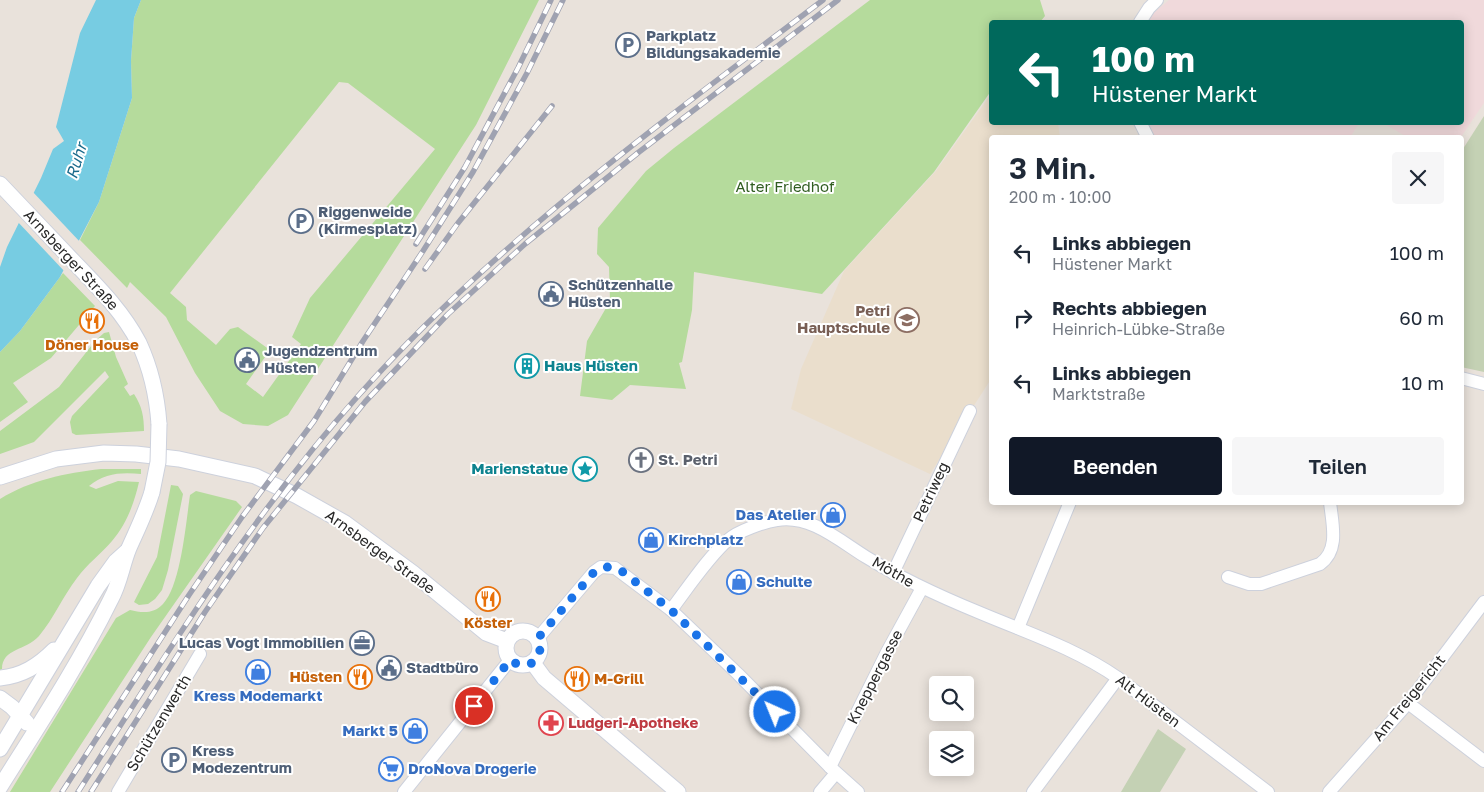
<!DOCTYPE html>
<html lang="de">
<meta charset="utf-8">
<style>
body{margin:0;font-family:"Golos Text",sans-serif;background:#f6f6f7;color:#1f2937;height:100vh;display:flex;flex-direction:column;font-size:19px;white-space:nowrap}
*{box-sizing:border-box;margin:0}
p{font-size:16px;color:#747a83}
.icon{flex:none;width:28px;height:28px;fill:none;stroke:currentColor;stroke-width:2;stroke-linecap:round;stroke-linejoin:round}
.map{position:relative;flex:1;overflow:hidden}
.details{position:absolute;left:989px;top:135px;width:475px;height:370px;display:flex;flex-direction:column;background:#fff;border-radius:5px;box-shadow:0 2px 12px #0003}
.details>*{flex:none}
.hud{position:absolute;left:989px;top:20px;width:475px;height:105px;border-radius:5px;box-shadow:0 2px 12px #0003;background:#00695c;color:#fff;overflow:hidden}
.fabs{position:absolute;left:929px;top:676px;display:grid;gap:10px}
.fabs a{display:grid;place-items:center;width:45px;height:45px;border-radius:5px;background:#fff;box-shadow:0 2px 12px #0003;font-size:25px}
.pin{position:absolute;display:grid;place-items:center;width:42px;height:42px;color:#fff;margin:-21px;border:2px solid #fff;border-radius:50%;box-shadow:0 1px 5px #0007}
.me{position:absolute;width:55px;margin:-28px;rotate:316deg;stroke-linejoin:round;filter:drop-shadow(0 0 4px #0008)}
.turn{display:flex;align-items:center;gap:18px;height:105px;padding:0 20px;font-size:22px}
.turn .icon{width:65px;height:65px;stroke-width:2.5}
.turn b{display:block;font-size:35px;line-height:42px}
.round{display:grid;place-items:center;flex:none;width:52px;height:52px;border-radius:5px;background:#f6f6f7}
.headline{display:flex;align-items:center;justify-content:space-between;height:85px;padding:0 20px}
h1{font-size:30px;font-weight:600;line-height:38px}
.button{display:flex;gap:10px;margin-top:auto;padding:10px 20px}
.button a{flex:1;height:58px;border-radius:5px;background:#111827;color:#fff;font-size:20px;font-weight:600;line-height:58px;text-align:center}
.button a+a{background:#f6f6f7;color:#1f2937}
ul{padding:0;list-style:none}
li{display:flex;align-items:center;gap:15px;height:65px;padding:0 20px}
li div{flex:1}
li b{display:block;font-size:19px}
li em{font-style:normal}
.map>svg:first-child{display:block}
</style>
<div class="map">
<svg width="1484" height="792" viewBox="0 0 1484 792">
<rect width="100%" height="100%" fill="#e9e2db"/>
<!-- education -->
<path fill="#eadecc" d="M991,94V122L1058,123L1060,137L991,138V379L930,474L791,409L801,369L844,271L936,171Z"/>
<!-- medical -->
<g fill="#f0d9db">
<path d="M1169,0H1484V103L1461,137H1407L1383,123L1461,122V22H1145V20Z"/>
<path d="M1145,123H1359L1350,138L1153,137Z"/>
</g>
<!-- green -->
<g fill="#b5db9c" fill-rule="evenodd">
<path d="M141,0H539L476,125L288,415L268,426L243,424L220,411L195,373L166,317L130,282L127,288L80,240L99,202L132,98L131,61L134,18ZM339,82L348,83L435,149L310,298L292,337L301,344L263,397L246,384L270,350L238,327L230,329L216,345L187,320L186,307L170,293Z"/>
<path d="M870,0H1040L1045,16L1040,22H991V91L934,172L822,294L694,272L692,310L682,362L679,363L686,389L630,385L612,400L580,396L587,341L610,301L609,267L597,254L598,228L646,171L674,148Z"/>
<path d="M63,273L95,306L51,358L13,383L28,402L0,422V352L20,331Z"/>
<path d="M109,332L116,357L128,384L124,387L130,396L134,394C142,406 144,417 144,431L76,435L72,433L70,422L72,416L109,377L105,371L34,442L0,454V431L59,387L95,341L104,333Z"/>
<path d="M101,469H141V474C122,472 104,473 89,486L96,489L118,481L139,482C134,504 126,525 112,541C101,554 87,564 77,578C63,596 54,618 39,636C26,651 2,648 2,669L0,670V499C31,480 65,473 101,469Z"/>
<path d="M171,485L178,486L183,494L168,570L162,590L155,599L148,604L139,605L134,602L157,557Z"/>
<path d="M196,491L236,501L242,507L151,637L50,792H10L116,618L130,610C142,613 154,614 163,604C181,585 186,522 190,495Z"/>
</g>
<!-- cemetery -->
<g fill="#c4d1b4">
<path d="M1484,116V372L1461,367V152Z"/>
<path d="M1158,729L1186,749L1160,792H1121Z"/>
</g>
<!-- water -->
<path fill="#77cce2" d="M96,0H141L134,18L131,61L132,98L99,202L60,277L20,331L0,352V267L7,247L41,178L53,149L64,141L56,127L80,33Z"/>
<!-- pier -->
<path fill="#e9e2db" d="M32,191L81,243L66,273L17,221Z"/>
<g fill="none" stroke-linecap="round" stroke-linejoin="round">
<defs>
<g id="minor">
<path d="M1140,22L1149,8L1157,0"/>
<path d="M1140,122L1148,138"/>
<path d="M1461,378L1484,384"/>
<path d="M893,573L970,411"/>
<path d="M1228,577L1249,584H1261L1320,564C1340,550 1332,523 1330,502"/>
<path d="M671,610C687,589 709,556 728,540C738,531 764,522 777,520C810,514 840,541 866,557C902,579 939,596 978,612C1025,632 1075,648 1118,678L1268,792"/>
<path d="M1018,628L1070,502"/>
<path d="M538,638L594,572L601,567L615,568L671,610L738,674L830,767L858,792"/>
<path d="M1408,703L1484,761"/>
<path d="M830,767L887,652L922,588"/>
<path d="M118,792L200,654"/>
<path d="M404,792L510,660"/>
<path d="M820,792L836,773"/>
<path d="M1033,792L1118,678"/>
<path d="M1329,792L1408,703L1484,602"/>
</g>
<g id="tertiary">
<path d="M0,184C25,210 49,236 74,262C98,287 123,312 139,343C151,369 157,396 159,424"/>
<path d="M0,477L56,459L104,453L136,454L179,459L255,476L297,496L345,523L413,573L486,633L507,641"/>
<circle cx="523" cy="648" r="17"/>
<path d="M533,663L544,678L678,792"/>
<path d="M0,678C22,676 38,666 54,650"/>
<path d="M0,698L12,707L27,723"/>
<path d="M0,749L98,586L116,561L126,552"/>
<path d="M0,787C39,725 79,664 111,599C120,583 122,565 129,548C137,530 146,512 152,492"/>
</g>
</defs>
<!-- minor casing -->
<use href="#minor" stroke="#cdd1dc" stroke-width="14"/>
<!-- tertiary casing -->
<use href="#tertiary" stroke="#cdd1dc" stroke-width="17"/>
<!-- minor -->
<use href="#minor" stroke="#fff" stroke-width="12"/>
<!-- tertiary -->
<use href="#tertiary" stroke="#fff" stroke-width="15"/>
<defs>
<g id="rail">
<path d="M416,244L465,167L518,68L551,0"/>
<path d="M425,269L458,223L552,106"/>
<path d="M62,792L189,595L242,517L314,421L363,341L423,251L473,172L527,73L563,0"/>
<path d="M78,792C165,656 250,517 358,396C494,243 661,123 823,0"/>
<path d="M91,792L205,612L263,528L365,402L448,314L525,244L639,152L838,0"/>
</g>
</defs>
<!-- rail casing -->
<use href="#rail" stroke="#9fa2b1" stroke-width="5.5"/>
<!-- rail -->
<use href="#rail" stroke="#fff" stroke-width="4" stroke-dasharray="11" stroke-linecap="butt"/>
<defs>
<path id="tertiary-bridge" d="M152,492L158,462L159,424"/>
</defs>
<!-- tertiary-bridge casing -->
<use href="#tertiary-bridge" stroke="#cdd1dc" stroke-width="17" stroke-linecap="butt"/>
<!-- tertiary-bridge -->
<use href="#tertiary-bridge" stroke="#fff" stroke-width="15"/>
</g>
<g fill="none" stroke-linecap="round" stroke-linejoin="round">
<!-- route -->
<path stroke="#1a73e8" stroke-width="9" stroke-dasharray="0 16.2" d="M474,706L510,660C528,673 546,659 538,638L594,572C604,565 612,566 623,572L671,610L775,712"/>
</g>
<!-- icons -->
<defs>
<symbol id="parking-ring" viewBox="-11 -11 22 22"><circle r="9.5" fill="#fff" stroke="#5c6f8a" stroke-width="1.5"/><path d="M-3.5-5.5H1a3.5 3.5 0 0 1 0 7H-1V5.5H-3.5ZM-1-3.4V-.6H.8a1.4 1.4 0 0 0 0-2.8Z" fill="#5c6f8a"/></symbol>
<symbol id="civic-ring" viewBox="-11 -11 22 22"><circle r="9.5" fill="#fff" stroke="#5c6f8a" stroke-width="1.5"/><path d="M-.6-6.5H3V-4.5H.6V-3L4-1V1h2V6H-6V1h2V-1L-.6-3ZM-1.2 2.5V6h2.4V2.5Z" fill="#5c6f8a"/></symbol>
<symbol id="school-ring" viewBox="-11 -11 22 22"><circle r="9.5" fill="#fff" stroke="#8d6e63" stroke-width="1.5"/><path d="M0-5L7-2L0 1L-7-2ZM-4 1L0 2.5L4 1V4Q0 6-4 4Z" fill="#8d6e63"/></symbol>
<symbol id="restaurant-ring" viewBox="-11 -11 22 22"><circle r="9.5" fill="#fff" stroke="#e8710a" stroke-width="1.5"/><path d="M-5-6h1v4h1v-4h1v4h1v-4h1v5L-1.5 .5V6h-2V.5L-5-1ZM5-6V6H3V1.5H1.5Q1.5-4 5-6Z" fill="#e8710a"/></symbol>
<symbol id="building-ring" viewBox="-11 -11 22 22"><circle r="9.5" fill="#fff" stroke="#0f9aa8" stroke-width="1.5"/><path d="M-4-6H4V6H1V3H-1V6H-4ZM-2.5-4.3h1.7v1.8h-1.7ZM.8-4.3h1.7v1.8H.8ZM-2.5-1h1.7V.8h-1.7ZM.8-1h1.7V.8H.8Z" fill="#0f9aa8"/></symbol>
<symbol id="church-ring" viewBox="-11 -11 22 22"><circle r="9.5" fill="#fff" stroke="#6b7280" stroke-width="1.5"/><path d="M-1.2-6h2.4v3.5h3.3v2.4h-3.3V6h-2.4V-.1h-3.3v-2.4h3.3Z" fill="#6b7280"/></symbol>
<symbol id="sight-ring" viewBox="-11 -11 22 22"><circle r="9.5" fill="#fff" stroke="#0f9aa8" stroke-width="1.5"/><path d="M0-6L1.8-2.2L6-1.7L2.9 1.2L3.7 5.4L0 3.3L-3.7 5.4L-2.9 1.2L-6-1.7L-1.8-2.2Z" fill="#0f9aa8"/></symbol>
<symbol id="shop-ring" viewBox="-11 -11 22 22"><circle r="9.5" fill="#fff" stroke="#3f7fe0" stroke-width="1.5"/><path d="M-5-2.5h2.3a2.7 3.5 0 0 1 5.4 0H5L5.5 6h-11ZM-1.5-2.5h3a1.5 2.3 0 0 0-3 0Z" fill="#3f7fe0"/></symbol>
<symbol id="office-ring" viewBox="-11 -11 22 22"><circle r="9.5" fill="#fff" stroke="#5c6f8a" stroke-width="1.5"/><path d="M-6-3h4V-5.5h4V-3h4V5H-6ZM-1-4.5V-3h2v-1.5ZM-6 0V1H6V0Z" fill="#5c6f8a"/></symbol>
<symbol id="pharmacy-ring" viewBox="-11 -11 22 22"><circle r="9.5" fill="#fff" stroke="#e0444e" stroke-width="1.5"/><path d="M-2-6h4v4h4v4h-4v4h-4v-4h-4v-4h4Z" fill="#e0444e"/></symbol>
<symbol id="supermarket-ring" viewBox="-11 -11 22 22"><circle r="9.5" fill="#fff" stroke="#3f7fe0" stroke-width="1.5"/><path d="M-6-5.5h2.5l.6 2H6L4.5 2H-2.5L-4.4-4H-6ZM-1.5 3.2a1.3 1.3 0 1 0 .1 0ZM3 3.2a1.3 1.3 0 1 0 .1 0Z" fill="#3f7fe0"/></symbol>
</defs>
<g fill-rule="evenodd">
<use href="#parking-ring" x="614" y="31" width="28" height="28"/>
<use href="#parking-ring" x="287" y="207" width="28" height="28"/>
<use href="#civic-ring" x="537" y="280" width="28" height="28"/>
<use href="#school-ring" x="893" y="306" width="28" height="28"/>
<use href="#restaurant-ring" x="78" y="307" width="28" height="28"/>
<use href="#civic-ring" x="233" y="346" width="28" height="28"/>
<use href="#building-ring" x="513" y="352" width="28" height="28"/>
<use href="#church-ring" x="627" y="446" width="28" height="28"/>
<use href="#sight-ring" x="571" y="455" width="28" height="28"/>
<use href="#shop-ring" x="819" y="501" width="28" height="28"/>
<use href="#shop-ring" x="637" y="526" width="28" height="28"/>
<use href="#shop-ring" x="725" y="568" width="28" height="28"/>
<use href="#restaurant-ring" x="474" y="585" width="28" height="28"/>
<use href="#office-ring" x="348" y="629" width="28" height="28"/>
<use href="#civic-ring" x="375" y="654" width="28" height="28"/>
<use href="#shop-ring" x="244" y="658" width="28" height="28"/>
<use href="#restaurant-ring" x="346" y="663" width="28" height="28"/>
<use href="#restaurant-ring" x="563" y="665" width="28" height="28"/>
<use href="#pharmacy-ring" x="537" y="709" width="28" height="28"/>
<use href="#shop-ring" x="401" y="717" width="28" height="28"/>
<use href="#parking-ring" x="160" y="746" width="28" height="28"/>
<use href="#supermarket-ring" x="377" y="755" width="28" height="28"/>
</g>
<g text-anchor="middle" stroke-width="4" stroke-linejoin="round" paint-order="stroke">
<!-- service labels -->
<g font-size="15" font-weight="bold" fill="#4e5e75" stroke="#fff" text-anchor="start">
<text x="646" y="41">Parkplatz<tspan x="646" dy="17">Bildungsakademie</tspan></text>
<text x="318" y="217">Riggenweide<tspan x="318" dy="17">(Kirmesplatz)</tspan></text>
<text x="568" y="290">Schützenhalle<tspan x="568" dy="17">Hüsten</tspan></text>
<text x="264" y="356">Jugendzentrum<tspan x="264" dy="17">Hüsten</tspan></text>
<text x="344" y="648" text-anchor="end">Lucas Vogt Immobilien</text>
<text x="406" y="673">Stadtbüro</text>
<text x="192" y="756">Kress<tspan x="192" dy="17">Modezentrum</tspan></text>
</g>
<!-- park labels -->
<g font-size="15" fill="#305d20" stroke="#fff">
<text x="785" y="192">Alter Friedhof</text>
</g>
<!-- street labels -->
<g font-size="15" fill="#282828" stroke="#fff">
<text transform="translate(71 260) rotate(47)" y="5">Arnsberger Straße</text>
<text transform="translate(931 492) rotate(-65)" y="5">Petriweg</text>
<text transform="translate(380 552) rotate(36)" y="5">Arnsberger Straße</text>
<text transform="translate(893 572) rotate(30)" y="5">Möthe</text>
<text transform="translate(875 677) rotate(-63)" y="5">Kneppergasse</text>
<text transform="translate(1409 698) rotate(-51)" y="5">Am Freigericht</text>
<text transform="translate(1148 701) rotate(37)" y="5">Alt Hüsten</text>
<text transform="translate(159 723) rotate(-59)" y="5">Schützenwerth</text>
</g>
<!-- education labels -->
<g font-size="15" font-weight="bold" fill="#785e54" stroke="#fff" text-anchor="end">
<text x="890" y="316">Petri<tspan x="890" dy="17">Hauptschule</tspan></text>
</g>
<!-- food labels -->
<g font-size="15" font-weight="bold" fill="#c56008" stroke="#fff">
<text x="92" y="350">Döner House</text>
<text x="488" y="628">Köster</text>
<text x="342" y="682" text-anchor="end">Hüsten</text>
<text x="594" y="684" text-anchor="start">M-Grill</text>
</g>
<!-- culture labels -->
<g font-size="15" font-weight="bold" fill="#0d838f" stroke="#fff" text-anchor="start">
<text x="544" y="371">Haus Hüsten</text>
<text x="568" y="474" text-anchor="end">Marienstatue</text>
</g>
<!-- worship labels -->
<g font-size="15" font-weight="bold" fill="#5b616d" stroke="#fff" text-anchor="start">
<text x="658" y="465">St. Petri</text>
</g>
<!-- shop labels -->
<g font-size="15" font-weight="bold" fill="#366cbe" stroke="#fff" text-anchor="start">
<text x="816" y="520" text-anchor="end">Das Atelier</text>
<text x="668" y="545">Kirchplatz</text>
<text x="756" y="587">Schulte</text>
<text x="258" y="701" text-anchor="middle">Kress Modemarkt</text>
<text x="398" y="736" text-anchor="end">Markt 5</text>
<text x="408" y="774">DroNova Drogerie</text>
</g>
<!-- health labels -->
<g font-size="15" font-weight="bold" fill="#be3a42" stroke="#fff" text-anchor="start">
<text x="568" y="728">Ludgeri-Apotheke</text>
</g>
<!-- water labels -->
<g font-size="16" font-style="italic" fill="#196a8b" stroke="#fff">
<text transform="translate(76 161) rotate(-73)" y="6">Ruhr</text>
</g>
</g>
</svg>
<div class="fabs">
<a><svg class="icon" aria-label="search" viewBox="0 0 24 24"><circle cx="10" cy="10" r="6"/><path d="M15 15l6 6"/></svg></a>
<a><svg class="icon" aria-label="layers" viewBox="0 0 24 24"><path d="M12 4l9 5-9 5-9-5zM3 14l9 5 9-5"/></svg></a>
</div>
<div class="pin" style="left:474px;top:706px;background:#d93025"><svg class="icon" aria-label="arrive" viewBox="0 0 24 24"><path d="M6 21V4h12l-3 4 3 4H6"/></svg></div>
<svg class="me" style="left:775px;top:712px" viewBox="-20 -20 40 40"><circle r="17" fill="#1a73e8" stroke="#fff" stroke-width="3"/><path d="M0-11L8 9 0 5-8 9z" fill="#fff"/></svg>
<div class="hud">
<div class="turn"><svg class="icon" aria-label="left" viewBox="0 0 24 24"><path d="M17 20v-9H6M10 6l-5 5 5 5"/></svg><div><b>100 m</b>Hüstener Markt</div></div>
</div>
<section class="details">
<div class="headline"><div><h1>3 Min.</h1><p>200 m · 10:00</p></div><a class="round"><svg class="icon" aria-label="close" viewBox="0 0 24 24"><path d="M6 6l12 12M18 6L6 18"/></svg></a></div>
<ul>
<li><svg class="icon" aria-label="left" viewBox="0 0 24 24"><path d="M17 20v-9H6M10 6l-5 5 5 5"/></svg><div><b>Links abbiegen</b><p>Hüstener Markt</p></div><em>100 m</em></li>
<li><svg class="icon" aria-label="right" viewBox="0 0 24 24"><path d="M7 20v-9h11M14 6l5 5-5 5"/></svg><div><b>Rechts abbiegen</b><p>Heinrich-Lübke-Straße</p></div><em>60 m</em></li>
<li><svg class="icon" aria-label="left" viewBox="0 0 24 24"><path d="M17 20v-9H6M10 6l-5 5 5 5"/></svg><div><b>Links abbiegen</b><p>Marktstraße</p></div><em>10 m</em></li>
</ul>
<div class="button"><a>Beenden</a><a>Teilen</a></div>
</section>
</div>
